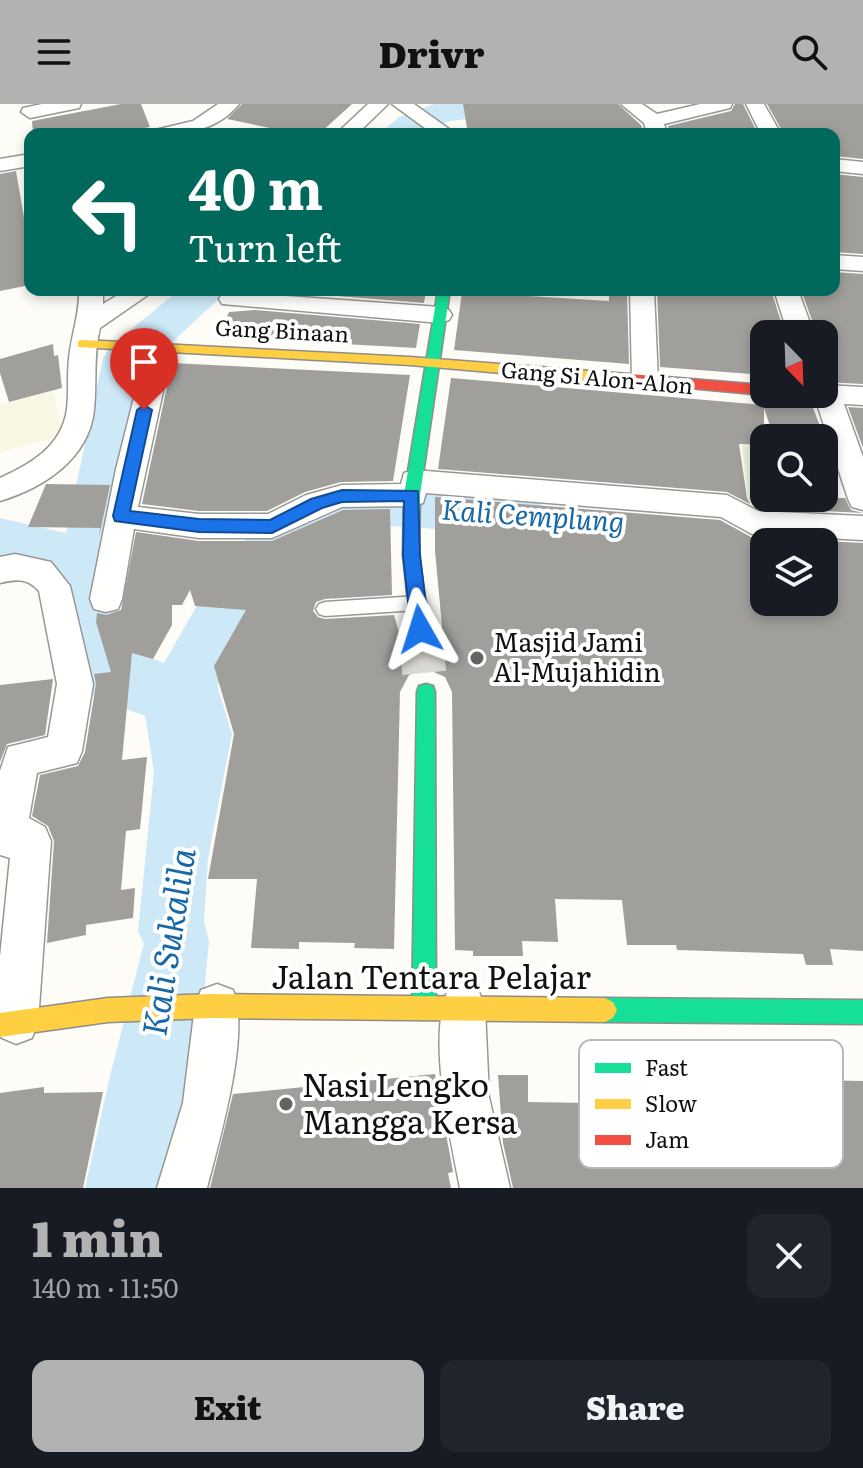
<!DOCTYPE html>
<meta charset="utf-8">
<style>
body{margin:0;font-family:Literata,serif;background:#20242c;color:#f1f3f6;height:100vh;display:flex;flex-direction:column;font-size:30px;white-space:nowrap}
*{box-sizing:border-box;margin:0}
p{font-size:26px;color:#9ea1a6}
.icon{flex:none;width:44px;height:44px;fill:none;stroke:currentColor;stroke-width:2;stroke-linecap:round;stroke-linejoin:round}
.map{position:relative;height:1084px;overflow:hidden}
.panel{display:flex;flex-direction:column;background:#171b24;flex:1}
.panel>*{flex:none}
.top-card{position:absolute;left:24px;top:24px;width:816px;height:168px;border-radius:16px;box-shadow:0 4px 12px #0003;background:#00695c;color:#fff;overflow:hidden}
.needle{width:52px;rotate:157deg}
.buttons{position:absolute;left:750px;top:216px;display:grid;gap:16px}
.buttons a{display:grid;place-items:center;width:88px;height:88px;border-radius:16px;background:#171b24;box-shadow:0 4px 12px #0003;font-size:40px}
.pin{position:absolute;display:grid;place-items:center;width:68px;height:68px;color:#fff;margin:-82px -34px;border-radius:50% 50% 50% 0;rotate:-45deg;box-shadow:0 0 8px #0007}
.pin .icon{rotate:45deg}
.me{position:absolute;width:88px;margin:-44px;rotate:354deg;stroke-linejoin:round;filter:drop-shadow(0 0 6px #0008)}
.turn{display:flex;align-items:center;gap:28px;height:168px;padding:0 32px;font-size:36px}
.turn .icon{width:104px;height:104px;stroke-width:2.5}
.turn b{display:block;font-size:56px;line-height:68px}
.round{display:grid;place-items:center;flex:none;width:84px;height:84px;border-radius:16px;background:#20242c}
.summary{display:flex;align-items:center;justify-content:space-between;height:136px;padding:0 32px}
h1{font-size:48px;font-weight:800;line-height:60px;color:#b2b2b3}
.primary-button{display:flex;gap:16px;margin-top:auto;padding:16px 32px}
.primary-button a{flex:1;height:92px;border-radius:16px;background:#b2b2b3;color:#111;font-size:32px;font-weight:800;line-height:92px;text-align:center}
.primary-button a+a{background:#20242c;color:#f1f3f6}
header{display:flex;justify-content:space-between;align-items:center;height:104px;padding:0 32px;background:#b2b2b3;color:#111;font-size:36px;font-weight:800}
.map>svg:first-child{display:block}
</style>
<header><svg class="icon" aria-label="menu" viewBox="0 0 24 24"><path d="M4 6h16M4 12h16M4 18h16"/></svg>Drivr<svg class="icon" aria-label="search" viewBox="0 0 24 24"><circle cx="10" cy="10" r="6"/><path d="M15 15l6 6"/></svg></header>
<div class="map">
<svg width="863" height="1084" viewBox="0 0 863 1084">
<rect width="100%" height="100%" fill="#fdfcf7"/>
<!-- farmland -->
<path fill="#f9f7e4" d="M54,287L62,332L0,348V301Z"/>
<!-- green -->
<path fill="#e7f3d7" d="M742,341L764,343V373L752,400L749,401Z"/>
<!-- water -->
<path fill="#cde8f7" d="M172,564L212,565L232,630L208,754L204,817L209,837L197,965L163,1084H85L110,972L144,839L138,828L154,668L143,598Z"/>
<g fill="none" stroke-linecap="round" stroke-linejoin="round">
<!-- river -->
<g fill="#cde8f7" fill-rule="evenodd">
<path d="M434,0H525L520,7L446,18L420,30H379L399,13Z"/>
<path d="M179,186H228L150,259L113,489L126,545L164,559C206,487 243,406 332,384C362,377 399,381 430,383C466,386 504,385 539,396L547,411L539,426C503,437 460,427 423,424C402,423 363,419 343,425C274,446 233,553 203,612C196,615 186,621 179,621C165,621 85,591 75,581C60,564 52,494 57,472L0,458V414L66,429L103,254L110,243Z"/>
</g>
</g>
<!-- building -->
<g fill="#a19f9c">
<path d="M121,0H141L150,23L111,30H33L32,17Z"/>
<path d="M242,0H352L319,30H299L227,15Z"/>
<path d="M463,0H618L641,21L644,30H468Z"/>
<path d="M735,0H743L758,30H670L668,22L731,7Z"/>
<path d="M767,0H863V55L834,52V30H784Z"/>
<path d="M16,67L30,148V181L0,187V70Z"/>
<path d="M834,70L863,73V150L834,148Z"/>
<path d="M834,168L863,170V280L824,278V230H817L801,186H834Z"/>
<path d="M264,186H404L426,187L424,199Z"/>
<path d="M609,186H627L629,260L454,246L462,188L609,197Z"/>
<path d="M657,186H771L785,230H764V271L660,263Z"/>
<path d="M255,206L420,220L416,244L217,233L229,208Z"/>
<path d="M53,240L54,252L58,251L62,284L9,298L0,269V255Z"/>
<path d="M172,259L410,271L393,377L341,378L305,388L267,407H199L142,400Z"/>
<path d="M451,274L764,301L777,297L782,290L808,291L829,345H824V334H774L764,304V341L739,340L747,394L750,400L727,388L438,365Z"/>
<path d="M848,303L863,304V344Z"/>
<path d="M46,380L110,381L99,433L100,424L28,423Z"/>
<path d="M435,393L720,416L751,433L762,434L764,498H829L824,482V437L863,439V847L830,845L833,861H806L803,850L677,846L676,841H627L622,796L555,795L558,838L522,837L523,852H473V847L455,846L452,588L445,573L427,565L409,571L400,588L394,845L354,844L355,839L299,838V845L251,844L257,775H208L234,630L214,562L246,506L195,502L190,486L182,501H172V521L153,555L132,549L122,656L147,653L140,725L126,727L121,786L135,784L133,814L86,821V831L47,839L54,737L48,722L32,712L40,671L78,662L85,648L96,580L94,570L111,568L96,518L97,509L107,511L121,506L136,428L199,437H272L343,406L390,405L392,491L325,495L316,498L313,507L318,513L325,515L394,511L402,539L421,546L438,539L442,522L435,447Z"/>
<path d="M824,394H845L851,406L863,409L824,407Z"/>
<path d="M53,575L45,631L7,640L0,658V581Z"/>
<path d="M630,965L661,966L662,973L863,977V1084H513L503,1039L498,971H528V998L591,999L589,968L631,969Z"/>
<path d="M435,970L453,1068L448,1069L451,1084H210L233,990Z"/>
<path d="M44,983V989L103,988L83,1084H0V989Z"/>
</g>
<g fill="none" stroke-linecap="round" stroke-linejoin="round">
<!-- secondary-tunnel -->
<path stroke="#dad9d4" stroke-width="44" stroke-dasharray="44 22" stroke-linecap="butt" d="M420,525L426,588"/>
<defs>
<path id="lane" d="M418,492L424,494L427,499L424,504L418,506L325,512L319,510L316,505L319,500L325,498Z"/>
<g id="street">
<path d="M42,0H81L79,4L30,14L21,8L23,4Z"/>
<path d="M218,0H239C216,28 186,30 152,30L155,26L193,17Z"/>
<path d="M368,0H388L357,30H336Z"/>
<path d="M392,0H414L456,30H433Z"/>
<path d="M621,0H642L657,10L700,0H732L730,4L664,20L667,30H647L644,19Z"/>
<path d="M746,0H764L781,30H761Z"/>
<path d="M30,50V62L0,67V55Z"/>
<path d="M834,55L863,58V70L834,67Z"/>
<path d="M834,151L863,153V167L834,165Z"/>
<path d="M79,186H103V200L126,186H155L100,224C93,252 97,278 94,306C89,355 43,384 0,397V374C31,360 62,342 67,305C69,288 67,271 69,255C71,231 80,210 79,186Z"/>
<path d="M630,186H654L658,277L654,283L645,286L636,283L632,277Z"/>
<path d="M774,186H798L814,230H788Z"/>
<path d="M231,188L440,203L449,206L452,211L449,216L440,219L222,200L219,195L222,190Z"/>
<path d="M159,238L168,240L172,246L138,403L199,410H268L306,391L342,381L401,380L404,369L414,366L727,391L758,407L863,412V436L752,430L721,413L426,389L423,399L412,402L342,403L272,434H199L134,425L122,495L118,505L106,508L94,505L90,495L116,365L146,246L150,240Z"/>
<path d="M824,281L863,283V301L844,300L863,353V406L852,403L848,395L816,297L811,290H824Z"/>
<path d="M15,450L51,458L70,482L93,580L82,647L77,659L37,669L29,714L45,723L51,737L38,918L32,934L16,940L0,933V853L10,754L0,751V667L8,643L48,633L57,580L39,487C27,474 16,475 0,479V453Z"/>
<path d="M217,880L233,886C251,930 219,1037 207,1084H157L183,999L195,902L201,886Z"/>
<path d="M463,882L479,888L485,904L489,993L510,1084H460C450,1033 428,936 447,888Z"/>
</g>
<g id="fast">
<path d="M438,186H450L420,391L419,451L429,525L426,530H414L411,525L403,451L404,391Z"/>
<path d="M426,580L433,582L435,588L436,904L432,912L424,916L416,912L412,904L417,588L419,582Z"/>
<path d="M605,894L863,896V920L605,918L597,914L593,906L597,898Z"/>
</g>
<g id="slow">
<path d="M83,236L410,253L629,270L636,275L629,280L410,261L78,243V237Z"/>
<path d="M212,890L605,894L613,898L617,906L613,914L605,918L212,914L108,918L0,933V909L108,894Z"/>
</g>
<path id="jam" d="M629,270L764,281V290H767L764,291L624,278L622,275Z"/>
</defs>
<!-- lane casing -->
<use href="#lane" stroke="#979795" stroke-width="3"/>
<!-- street casing -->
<use href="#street" stroke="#979795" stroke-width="3"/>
<!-- fast casing -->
<use href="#fast" stroke="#8e8d8b" stroke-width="3"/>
<!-- slow casing -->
<use href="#slow" stroke="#8e8d8b" stroke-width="3"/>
<!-- jam casing -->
<use href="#jam" stroke="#8e8d8b" stroke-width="3"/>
<!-- lane -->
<use href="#lane" fill="#fffffe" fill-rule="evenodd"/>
<!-- street -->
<use href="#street" fill="#fffffe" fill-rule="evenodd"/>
<!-- fast -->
<use href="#fast" fill="#16e098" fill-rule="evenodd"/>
<!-- slow -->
<use href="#slow" fill="#ffcf43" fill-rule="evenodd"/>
<!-- jam -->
<use href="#jam" fill="#f24e42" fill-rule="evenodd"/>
</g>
<!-- route -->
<path fill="#1a73e8" stroke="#114b97" stroke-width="2" d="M144,301L152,306L130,407L199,415L270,416L311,395L342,386L418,387L420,451L429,525L427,530L420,533L411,525L403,451L404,397L342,398L322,404L272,429L199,428L115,417L113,412L137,306Z"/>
<!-- markers -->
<g fill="#646362" stroke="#fff" stroke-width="3">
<circle cx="477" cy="554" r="8"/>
<circle cx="286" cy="1000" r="8"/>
</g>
<g text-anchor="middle" stroke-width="8" stroke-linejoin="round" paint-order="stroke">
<!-- far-street labels -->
<g font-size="22" fill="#111" stroke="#fff">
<text transform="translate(282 227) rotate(3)" y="8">Gang Binaan</text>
<text transform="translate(597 274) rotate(5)" y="8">Gang Si Alon-Alon</text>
</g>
<!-- poi labels -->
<g font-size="26" fill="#111" stroke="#fff" text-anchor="start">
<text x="493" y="548">Masjid Jami<tspan x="493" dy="30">Al-Mujahidin</tspan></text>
</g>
<!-- water labels -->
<g font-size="28" font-style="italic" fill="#1768a6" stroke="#fff">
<text transform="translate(533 412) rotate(4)" y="10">Kali Cemplung</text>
</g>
<!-- near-street labels -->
<g font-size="32" fill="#111" stroke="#fff">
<text x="431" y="885">Jalan Tentara Pelajar</text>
</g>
<!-- near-poi labels -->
<g font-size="32" fill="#111" stroke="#fff" text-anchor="start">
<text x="302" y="993">Nasi Lengko<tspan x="302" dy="37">Mangga Kersa</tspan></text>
</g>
<!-- near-water labels -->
<g font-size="34" font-style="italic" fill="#1768a6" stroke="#fff">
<text transform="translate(169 838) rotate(-81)" y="12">Kali Sukalila</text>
</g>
</g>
<!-- legend -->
<rect x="579" y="936" width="264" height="128" rx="12" fill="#fff" stroke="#b8b8b8" stroke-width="2"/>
<rect x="595" y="959" width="36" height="10" fill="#16e098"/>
<rect x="595" y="995" width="36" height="10" fill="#ffcf43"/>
<rect x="595" y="1031" width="36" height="10" fill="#f24e42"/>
<g font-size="22" fill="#111">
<text x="645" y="972">Fast</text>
<text x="645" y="1008">Slow</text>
<text x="645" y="1044">Jam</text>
</g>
</svg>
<div class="buttons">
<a><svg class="needle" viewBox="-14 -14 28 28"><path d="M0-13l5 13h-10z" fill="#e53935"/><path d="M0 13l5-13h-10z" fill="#9ea1a6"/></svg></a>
<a><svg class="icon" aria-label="search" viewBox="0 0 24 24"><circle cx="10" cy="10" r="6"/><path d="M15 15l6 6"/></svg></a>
<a><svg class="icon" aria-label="layers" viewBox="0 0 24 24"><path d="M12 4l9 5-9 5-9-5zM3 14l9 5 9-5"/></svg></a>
</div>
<div class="pin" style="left:144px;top:306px;background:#d93025"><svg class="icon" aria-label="arrive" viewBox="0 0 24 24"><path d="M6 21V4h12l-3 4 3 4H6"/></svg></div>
<svg class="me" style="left:420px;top:525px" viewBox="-20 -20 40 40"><path d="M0-17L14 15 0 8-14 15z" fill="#1a73e8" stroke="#fff" stroke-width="4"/></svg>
<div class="top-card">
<div class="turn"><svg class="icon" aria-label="left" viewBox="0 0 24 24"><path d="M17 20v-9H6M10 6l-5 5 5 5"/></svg><div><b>40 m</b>Turn left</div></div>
</div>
</div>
<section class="panel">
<div class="summary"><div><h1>1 min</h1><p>140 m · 11:50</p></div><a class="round"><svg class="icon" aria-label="close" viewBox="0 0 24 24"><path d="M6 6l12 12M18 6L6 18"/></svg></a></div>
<div class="primary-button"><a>Exit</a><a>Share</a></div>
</section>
